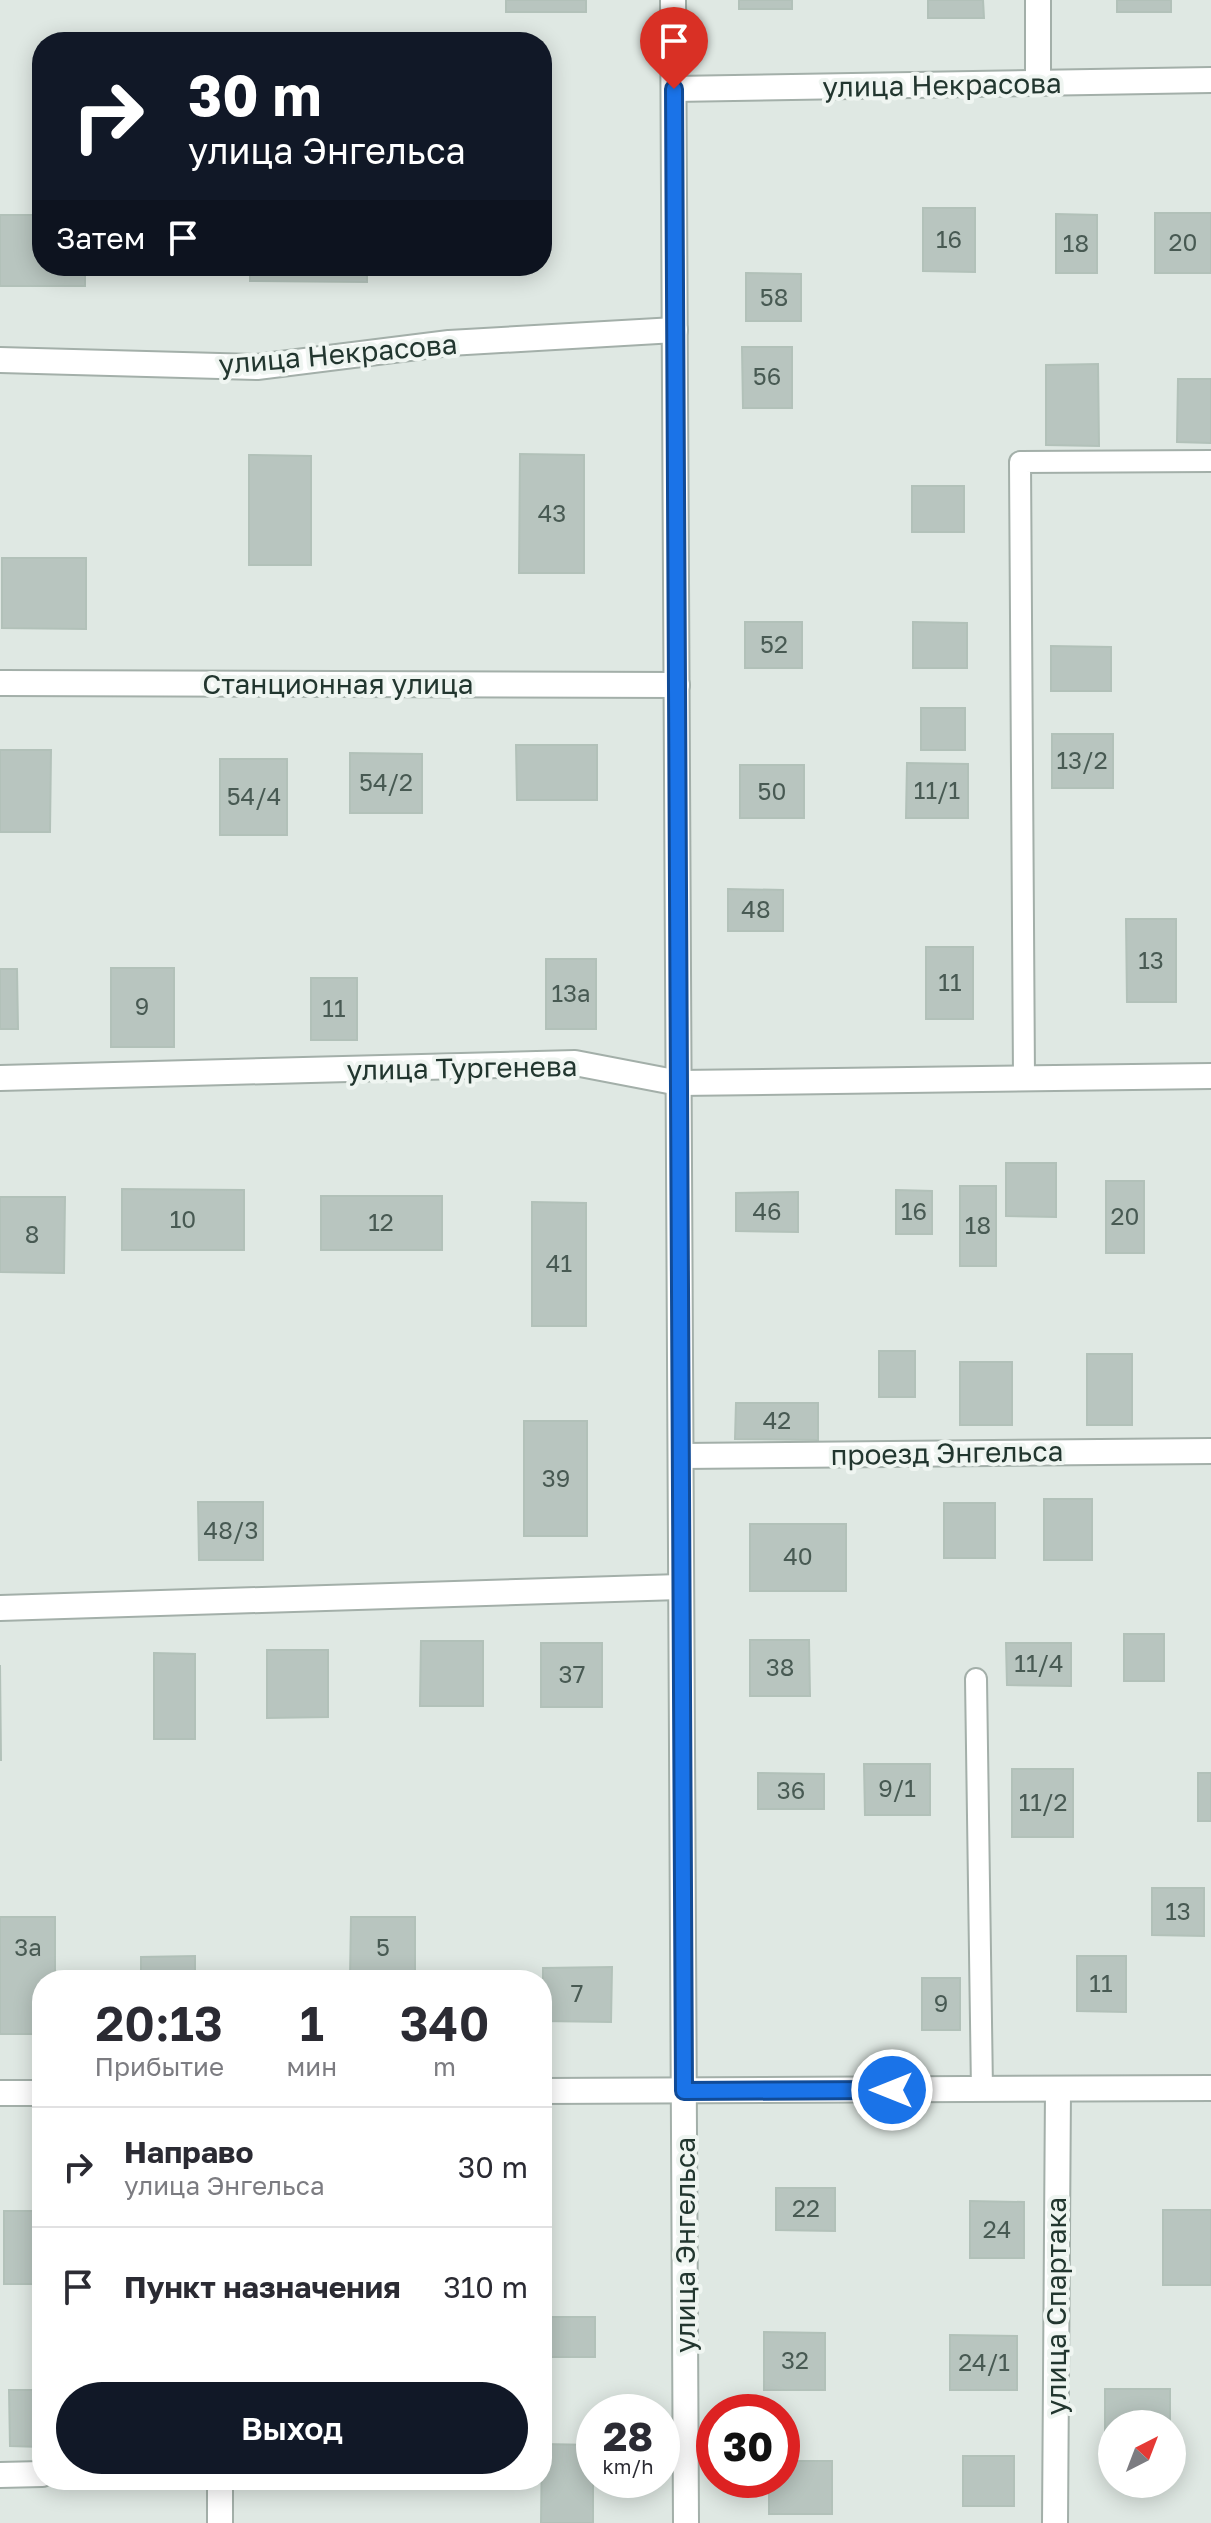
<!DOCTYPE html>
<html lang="ru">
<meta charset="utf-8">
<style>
body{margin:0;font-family:"Golos Text",sans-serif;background:#f2f2f3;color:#2b2b33;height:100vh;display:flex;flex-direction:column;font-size:30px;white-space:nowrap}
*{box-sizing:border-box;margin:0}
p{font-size:26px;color:#7c7c81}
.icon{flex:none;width:44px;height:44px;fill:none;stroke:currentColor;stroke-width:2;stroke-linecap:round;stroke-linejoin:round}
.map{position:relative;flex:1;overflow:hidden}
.drawer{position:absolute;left:32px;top:1970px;width:520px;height:520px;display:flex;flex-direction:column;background:#fff;border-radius:32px;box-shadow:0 4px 20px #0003}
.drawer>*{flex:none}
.top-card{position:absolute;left:32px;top:32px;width:520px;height:244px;border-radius:32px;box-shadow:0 4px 20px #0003;background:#111827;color:#fff;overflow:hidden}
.needle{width:52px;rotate:42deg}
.buttons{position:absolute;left:1098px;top:2410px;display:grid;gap:16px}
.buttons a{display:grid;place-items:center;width:88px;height:88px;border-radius:50%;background:#fff;box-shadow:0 4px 20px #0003;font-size:40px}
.speed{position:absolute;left:576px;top:2394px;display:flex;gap:16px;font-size:40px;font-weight:700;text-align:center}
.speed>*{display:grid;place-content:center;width:104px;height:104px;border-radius:50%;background:#fff;box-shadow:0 4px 20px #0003;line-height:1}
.speed small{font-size:20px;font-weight:400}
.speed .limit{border:12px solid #d22;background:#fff;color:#111}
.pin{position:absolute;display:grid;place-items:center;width:68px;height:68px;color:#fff;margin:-82px -34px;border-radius:50% 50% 50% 0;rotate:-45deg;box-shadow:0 0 8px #0007}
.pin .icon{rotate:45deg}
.me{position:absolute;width:88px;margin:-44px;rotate:270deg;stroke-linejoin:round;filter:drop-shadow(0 0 6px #0008)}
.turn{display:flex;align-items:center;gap:28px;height:168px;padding:0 24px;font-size:36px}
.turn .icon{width:104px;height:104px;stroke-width:2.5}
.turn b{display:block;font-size:56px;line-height:68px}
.then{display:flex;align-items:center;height:76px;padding:0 24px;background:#0003;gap:16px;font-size:30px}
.eta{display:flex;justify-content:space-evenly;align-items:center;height:136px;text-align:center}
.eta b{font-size:48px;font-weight:600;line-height:56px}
.primary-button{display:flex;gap:16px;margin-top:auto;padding:16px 24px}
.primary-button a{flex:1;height:92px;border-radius:48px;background:#111827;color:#fff;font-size:32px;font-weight:600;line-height:92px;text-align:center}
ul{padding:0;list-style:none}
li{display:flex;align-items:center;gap:24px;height:120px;padding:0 24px;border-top:2px solid #e1e1e2}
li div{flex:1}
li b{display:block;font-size:30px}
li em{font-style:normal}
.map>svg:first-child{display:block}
</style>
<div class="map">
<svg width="1211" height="2523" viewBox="0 0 1211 2523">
<rect width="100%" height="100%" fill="#dfe8e3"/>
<!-- building -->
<g fill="#b8c5bf" stroke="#b2c1b9" stroke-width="2">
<rect x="506" y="0" width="80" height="12"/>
<rect x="739" y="0" width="53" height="9"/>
<path d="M928,0H983L984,18H928Z"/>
<rect x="1117" y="0" width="54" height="12"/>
<path d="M923,208H975V272L923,271Z"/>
<rect x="1155" y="213" width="56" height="60"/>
<path d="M1056,214L1097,215V273H1056Z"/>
<path d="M0,215H42V266H85V286H0Z"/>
<path d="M250,266H367V282L250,281Z"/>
<path d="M746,273L801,274V321H746Z"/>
<path d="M742,347H792V408H743Z"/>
<path d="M1098,364L1099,446L1046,445V365Z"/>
<path d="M1178,379H1211V443L1177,442Z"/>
<path d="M520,454L584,455V573H519Z"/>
<path d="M249,455L311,456V565H249Z"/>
<rect x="912" y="486" width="52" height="46"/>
<path d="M2,558H86V629L2,628Z"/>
<rect x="745" y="622" width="57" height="46"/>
<path d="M913,622L967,623V668H913Z"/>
<path d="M1051,646L1111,647V691H1051Z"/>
<rect x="921" y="708" width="44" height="42"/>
<rect x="1052" y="734" width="61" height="54"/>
<path d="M516,745H597V800H517Z"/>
<path d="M0,750H51L50,832H0Z"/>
<path d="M350,753L422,754V813H350Z"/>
<rect x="220" y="759" width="67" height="76"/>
<path d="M907,763L968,764V818H906Z"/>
<rect x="740" y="765" width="64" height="53"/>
<path d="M728,889L783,890V931H728Z"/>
<path d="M1126,919H1176V1002H1127Z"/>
<rect x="926" y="947" width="47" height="72"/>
<rect x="546" y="959" width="50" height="70"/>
<rect x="111" y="968" width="63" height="79"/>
<path d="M0,969H17L18,1029H0Z"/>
<rect x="311" y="978" width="46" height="62"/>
<path d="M1006,1163H1056V1217L1006,1216Z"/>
<rect x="1106" y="1181" width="38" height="72"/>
<rect x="960" y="1186" width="36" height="80"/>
<path d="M122,1189L244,1190V1250H122Z"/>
<path d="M896,1190L932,1191V1234H896Z"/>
<path d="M798,1192V1232L736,1231V1193Z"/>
<rect x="321" y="1196" width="121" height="54"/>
<path d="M0,1197H65L64,1273L0,1272Z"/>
<path d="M532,1202L586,1203V1326H532Z"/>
<rect x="879" y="1351" width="36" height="46"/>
<rect x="1087" y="1354" width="45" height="71"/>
<rect x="960" y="1362" width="52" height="63"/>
<path d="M736,1403H818V1440L735,1439Z"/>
<rect x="524" y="1421" width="63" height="115"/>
<rect x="1044" y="1499" width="48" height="61"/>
<path d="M198,1502H263V1560H199Z"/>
<rect x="944" y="1503" width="51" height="55"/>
<rect x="750" y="1524" width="96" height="67"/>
<rect x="1124" y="1634" width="40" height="47"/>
<path d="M750,1640H809L810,1696H750Z"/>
<path d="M421,1641H483V1706H420Z"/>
<rect x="541" y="1643" width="61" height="64"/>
<path d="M1006,1643H1071V1686L1007,1685Z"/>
<path d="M267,1650H328V1717L267,1718Z"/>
<path d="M154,1653L195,1654V1739H154Z"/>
<path d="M0,1665L1,1760H0Z"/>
<path d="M864,1764H930V1815H865Z"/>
<rect x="1012" y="1769" width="61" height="68"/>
<path d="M758,1773L824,1774V1809H758Z"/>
<rect x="1198" y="1773" width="13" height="48"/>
<path d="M1152,1888H1204V1936L1152,1935Z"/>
<path d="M0,1917H55V1980H42V2034H0Z"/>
<path d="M351,1917H415V1980H350Z"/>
<path d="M195,1956V1980H141V1957Z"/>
<path d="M1077,1956H1126V2012L1077,2011Z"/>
<path d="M612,1967L611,2022L543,2021V1968Z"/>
<rect x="922" y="1978" width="38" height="52"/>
<path d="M776,2188H835V2231L776,2230Z"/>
<path d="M970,2201L1024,2202V2258H970Z"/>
<rect x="1163" y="2210" width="48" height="75"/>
<rect x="4" y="2211" width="38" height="73"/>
<rect x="542" y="2317" width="53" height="40"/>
<path d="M764,2332L825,2333V2390H764Z"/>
<path d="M950,2335L1017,2336V2390H950Z"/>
<path d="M1105,2389H1170V2424H1112V2444H1105Z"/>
<path d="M9,2390H42V2447L10,2446Z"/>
<path d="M542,2444L593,2445V2523H541Z"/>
<rect x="963" y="2456" width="51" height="50"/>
<path d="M782,2461H832V2514H769V2480H782Z"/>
</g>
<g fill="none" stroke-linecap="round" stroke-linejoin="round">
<defs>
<g id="lane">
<path d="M1024,1078L1020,462L1211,461"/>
<path d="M976,1679L982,2090"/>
</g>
<g id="street">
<path d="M673,0L686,2523"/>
<path d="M1038,0V83"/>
<path d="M674,89L1211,80"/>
<path d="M0,360L257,367L449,343L675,330"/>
<path d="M0,683L677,685"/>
<path d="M0,1078L575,1063L679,1083L1211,1076"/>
<path d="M682,1456L1211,1451"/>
<path d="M0,1608L680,1587"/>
<path d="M542,2091L1211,2088"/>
<path d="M0,2093H42"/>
<path d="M0,2475L42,2474"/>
<path d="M220,2480V2523"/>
<path d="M1055,2523L1058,2089"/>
</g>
</defs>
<!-- lane casing -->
<use href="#lane" stroke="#a3afa9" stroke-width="24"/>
<!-- street casing -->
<use href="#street" stroke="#a3afa9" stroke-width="28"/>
<!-- lane -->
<use href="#lane" stroke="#fff" stroke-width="20"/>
<!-- street -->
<use href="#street" stroke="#fff" stroke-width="24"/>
</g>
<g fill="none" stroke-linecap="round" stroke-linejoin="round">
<defs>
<path id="route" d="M674,89L684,2091L892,2090"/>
</defs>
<!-- route casing -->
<use href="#route" stroke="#114b97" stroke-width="20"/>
<!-- route -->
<use href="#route" stroke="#1a73e8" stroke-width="14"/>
</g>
<g text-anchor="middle" stroke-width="8" stroke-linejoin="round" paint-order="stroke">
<!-- number labels -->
<g font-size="24" fill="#485a53">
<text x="949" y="248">16</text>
<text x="1183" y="251">20</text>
<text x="1076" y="252">18</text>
<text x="774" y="306">58</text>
<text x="767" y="385">56</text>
<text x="552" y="522">43</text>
<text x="774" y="653">52</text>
<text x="1082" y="769">13/2</text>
<text x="386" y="791">54/2</text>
<text x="937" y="799">11/1</text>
<text x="772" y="800">50</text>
<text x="254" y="805">54/4</text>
<text x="756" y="918">48</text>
<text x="1151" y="969">13</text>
<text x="950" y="991">11</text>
<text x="571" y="1002">13а</text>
<text x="142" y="1015">9</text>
<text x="334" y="1017">11</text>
<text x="767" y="1220">46</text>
<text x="914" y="1220">16</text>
<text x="1125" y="1225">20</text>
<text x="183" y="1228">10</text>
<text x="381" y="1231">12</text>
<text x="978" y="1234">18</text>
<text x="32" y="1243">8</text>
<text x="559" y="1272">41</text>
<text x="777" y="1429">42</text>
<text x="556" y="1487">39</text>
<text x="231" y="1539">48/3</text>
<text x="798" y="1565">40</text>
<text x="1039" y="1672">11/4</text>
<text x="780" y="1676">38</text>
<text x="572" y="1683">37</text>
<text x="897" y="1797">9/1</text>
<text x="791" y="1799">36</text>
<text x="1043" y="1811">11/2</text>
<text x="1178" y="1920">13</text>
<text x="28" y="1956">3а</text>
<text x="383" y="1956">5</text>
<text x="1101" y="1992">11</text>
<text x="577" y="2002">7</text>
<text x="941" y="2012">9</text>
<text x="806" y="2217">22</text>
<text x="997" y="2238">24</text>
<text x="795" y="2369">32</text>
<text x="984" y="2371">24/1</text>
</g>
<!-- street labels -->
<g font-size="28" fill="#22362f" stroke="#eff5f1">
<text transform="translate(942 85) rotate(-1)" y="10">улица Некрасова</text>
<text transform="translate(338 354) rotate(-5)" y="10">улица Некрасова</text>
<text x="338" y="694">Станционная улица</text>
<text transform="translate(462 1068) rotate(-1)" y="10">улица Тургенева</text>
<text transform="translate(947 1453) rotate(-1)" y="10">проезд Энгельса</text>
<text transform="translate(685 2245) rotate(-90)" y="10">улица Энгельса</text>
<text transform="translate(1056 2306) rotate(-90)" y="10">улица Спартака</text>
</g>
</g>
</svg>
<div class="buttons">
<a><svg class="needle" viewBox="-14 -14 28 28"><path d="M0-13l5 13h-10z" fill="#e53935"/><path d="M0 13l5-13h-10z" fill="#7c7c81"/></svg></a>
</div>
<div class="speed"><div>28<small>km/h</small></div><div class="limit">30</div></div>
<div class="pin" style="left:674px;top:89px;background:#d93025"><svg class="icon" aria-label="arrive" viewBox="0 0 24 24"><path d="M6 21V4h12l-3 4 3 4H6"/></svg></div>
<svg class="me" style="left:892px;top:2090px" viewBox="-20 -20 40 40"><circle r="17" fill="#1a73e8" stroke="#fff" stroke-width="3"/><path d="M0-11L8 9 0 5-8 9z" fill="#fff"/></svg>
<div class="top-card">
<div class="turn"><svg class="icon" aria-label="right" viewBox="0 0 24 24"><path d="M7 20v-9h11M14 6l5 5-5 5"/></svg><div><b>30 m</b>улица Энгельса</div></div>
<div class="then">Затем<svg class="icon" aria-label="arrive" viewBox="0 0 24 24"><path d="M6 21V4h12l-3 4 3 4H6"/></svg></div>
</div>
<section class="drawer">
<div class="eta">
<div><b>20:13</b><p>Прибытие</p></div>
<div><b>1</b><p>мин</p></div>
<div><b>340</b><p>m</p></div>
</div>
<ul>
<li><svg class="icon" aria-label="right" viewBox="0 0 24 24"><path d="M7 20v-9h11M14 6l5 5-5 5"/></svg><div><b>Направо</b><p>улица Энгельса</p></div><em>30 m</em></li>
<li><svg class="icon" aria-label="arrive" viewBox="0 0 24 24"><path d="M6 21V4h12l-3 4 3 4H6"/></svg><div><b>Пункт назначения</b></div><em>310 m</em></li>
</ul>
<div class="primary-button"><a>Выход</a></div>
</section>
</div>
